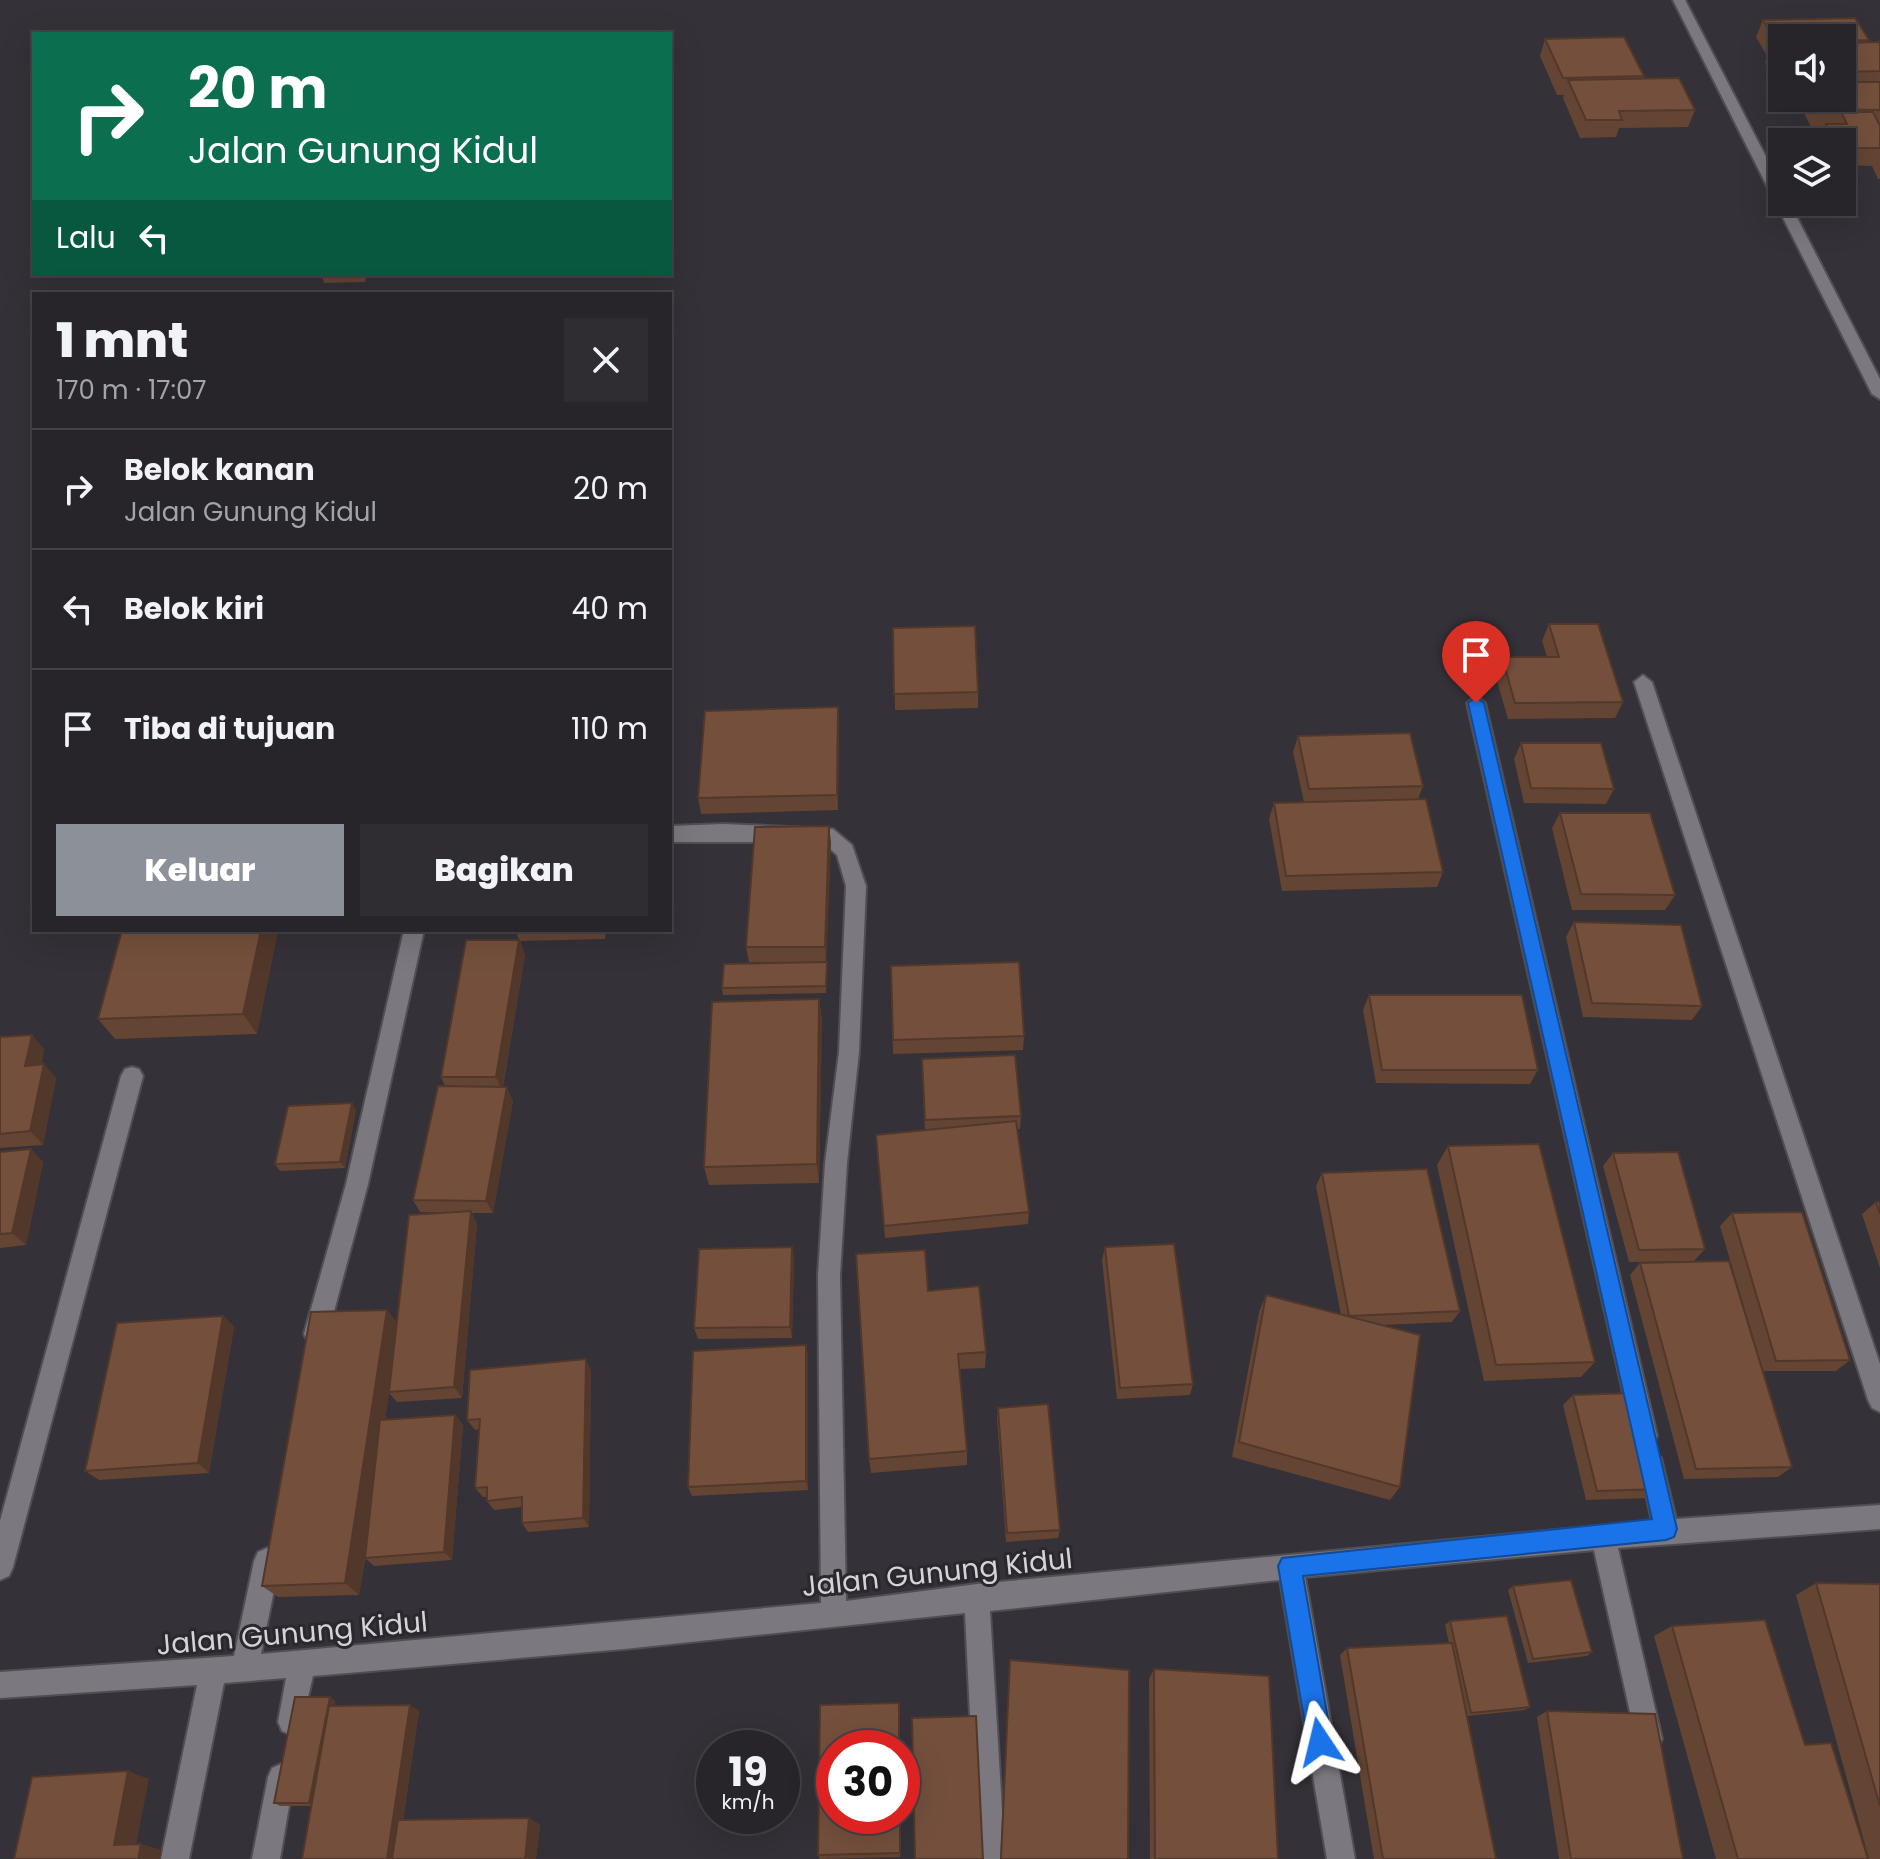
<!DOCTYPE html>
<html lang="id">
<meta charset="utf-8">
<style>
body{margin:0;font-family:Poppins,sans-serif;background:#2f2d32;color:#f1f3f6;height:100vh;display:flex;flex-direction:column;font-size:30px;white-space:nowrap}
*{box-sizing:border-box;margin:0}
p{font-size:26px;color:#a4a5a8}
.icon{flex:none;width:44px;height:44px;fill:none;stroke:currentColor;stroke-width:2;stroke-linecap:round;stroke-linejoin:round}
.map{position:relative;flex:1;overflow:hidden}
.details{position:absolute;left:32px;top:292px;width:640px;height:640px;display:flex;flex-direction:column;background:#27252a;border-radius:0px;box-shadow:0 8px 32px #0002,0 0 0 2px #434247}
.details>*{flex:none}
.guide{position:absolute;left:32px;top:32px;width:640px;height:244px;border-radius:0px;box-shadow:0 8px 32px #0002,0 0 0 2px #434247;background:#0b6e4f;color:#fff;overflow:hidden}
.buttons{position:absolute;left:1768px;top:24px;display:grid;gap:16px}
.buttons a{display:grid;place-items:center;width:88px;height:88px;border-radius:0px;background:#27252a;box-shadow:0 8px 32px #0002,0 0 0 2px #434247;font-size:40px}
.speed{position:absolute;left:696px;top:1730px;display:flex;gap:16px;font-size:40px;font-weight:700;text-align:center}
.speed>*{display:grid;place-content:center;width:104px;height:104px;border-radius:50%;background:#27252a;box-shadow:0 8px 32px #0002,0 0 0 2px #434247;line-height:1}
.speed small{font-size:20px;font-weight:400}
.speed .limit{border:12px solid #d22;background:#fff;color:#111}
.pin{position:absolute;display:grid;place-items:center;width:68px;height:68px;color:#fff;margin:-82px -34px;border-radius:50% 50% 50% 0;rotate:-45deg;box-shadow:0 0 8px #0007}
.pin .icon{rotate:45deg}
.me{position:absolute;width:88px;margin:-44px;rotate:350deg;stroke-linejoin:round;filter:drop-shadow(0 0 6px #0008)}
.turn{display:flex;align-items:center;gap:28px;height:168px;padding:0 24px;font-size:36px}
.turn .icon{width:104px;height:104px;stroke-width:2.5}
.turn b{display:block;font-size:56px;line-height:68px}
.then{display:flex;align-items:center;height:76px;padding:0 24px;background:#0003;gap:16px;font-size:30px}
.round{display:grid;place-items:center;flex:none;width:84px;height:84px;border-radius:0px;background:#2f2d32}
.overview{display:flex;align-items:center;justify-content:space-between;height:136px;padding:0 24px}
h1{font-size:48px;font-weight:800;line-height:60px}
.cta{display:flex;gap:16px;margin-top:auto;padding:16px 24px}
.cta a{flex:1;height:92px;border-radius:0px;background:#8c9099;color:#fff;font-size:32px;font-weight:800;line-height:92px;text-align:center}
.cta a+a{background:#2f2d32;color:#f1f3f6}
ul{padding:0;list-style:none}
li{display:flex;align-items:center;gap:24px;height:120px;padding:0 24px;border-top:2px solid #434247}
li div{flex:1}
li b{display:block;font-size:30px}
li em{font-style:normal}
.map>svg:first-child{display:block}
</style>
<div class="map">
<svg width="1880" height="1859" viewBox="0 0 1880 1859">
<rect width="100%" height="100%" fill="#343138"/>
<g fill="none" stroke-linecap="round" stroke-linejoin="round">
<defs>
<g id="street">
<path d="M1673,0H1685L1782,188V202H1789L1880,379V399L1872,394Z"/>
<path d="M1643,675L1652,682L1880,1364V1412L1872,1408L1868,1400L1634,682Z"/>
<path d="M1476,696L1485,703L1657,1436L1653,1444L1645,1448L1637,1444L1633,1436L1467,703Z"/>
<path d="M723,824L833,829L852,845L866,886L859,1052L847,1163L840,1275L846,1601L977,1584L1652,1521L1640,1467L1643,1458L1652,1455L1661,1458L1676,1519L1880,1505V1529L1618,1548L1662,1739L1658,1748L1649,1752L1640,1748L1636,1739L1594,1550L1305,1577L1355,1859H1327L1280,1580L990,1611L1005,1859H977L965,1613L624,1649L313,1676L300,1731L291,1735L282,1731L278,1722L286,1678L224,1683L189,1859H161L197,1685L0,1698V1672L234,1656L254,1561L258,1552L267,1548L276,1552L280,1561L261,1654L821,1603L818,1275L825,1163L839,1052L846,886L837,855L822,842H670V826Z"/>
<path d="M404,930H424L368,1184L328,1334L324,1342L316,1345L308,1342L304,1334L346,1184Z"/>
<path d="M132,1067L139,1069L143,1076L13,1567L9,1576L0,1580V1521L121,1076L125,1069Z"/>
<path d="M281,1764L290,1768L294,1777L280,1859H252L268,1777L272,1768Z"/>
</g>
</defs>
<!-- street casing -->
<use href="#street" stroke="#504d53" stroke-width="4"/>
<!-- street -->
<use href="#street" fill="#7b7880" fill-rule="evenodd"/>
</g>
<!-- wall -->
<g fill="#644534">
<path d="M1763,20L1869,40L1868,42H1880V179H1878L1872,166L1842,165V142H1818L1825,127H1811L1797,99L1842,98V38H1782V90L1765,62L1767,56L1756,37Z"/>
<path d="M1545,39L1644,76L1643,79L1695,110L1688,127L1619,128L1616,137L1580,138L1563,98L1564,95H1557L1540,56Z"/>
<path d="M322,274H367L365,282L324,283Z"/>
<path d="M1549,624L1623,702L1615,718L1508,719L1495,674L1502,657H1547L1542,641Z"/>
<path d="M893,628L978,692V708L895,710Z"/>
<path d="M838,707L839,724L838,810L701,814L698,798Z"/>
<path d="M1298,736L1423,786L1418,799L1443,872L1437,887L1282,891L1269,819L1274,803L1304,802L1293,752Z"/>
<path d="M1521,743L1614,789L1606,804L1524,803L1514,759Z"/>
<path d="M1560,813L1675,895L1665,910H1572L1552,828Z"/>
<path d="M831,842L826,962H749L746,947Z"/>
<path d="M1574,922L1702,1006L1692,1020L1583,1017L1566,937Z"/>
<path d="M122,930H278L257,1034L115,1039L98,1019Z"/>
<path d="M515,930H606L605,939L520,941L525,955L503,1087L513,1101L493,1213H471L477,1224L462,1398L397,1402L389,1393L385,1420L455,1415L463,1425L452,1560L374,1566L365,1558L366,1553L359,1595L278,1597L262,1586L387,1310L397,1323L451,1213L420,1212L413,1200L445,1086L441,1077L519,940Z"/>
<path d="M827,962L826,993L723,995L722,988Z"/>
<path d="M891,966L1024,1036L1023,1050L893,1054Z"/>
<path d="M1369,995L1538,1070L1530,1084L1376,1083L1363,1010Z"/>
<path d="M819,999L822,1020L819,1183L709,1185L704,1167Z"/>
<path d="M0,1037L44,1049L41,1065L56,1078L43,1145L0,1148Z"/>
<path d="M922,1073L1021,1116L1020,1129H1017L1029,1212L1028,1224L885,1238L876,1135L925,1130Z"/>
<path d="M356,1110L345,1168L280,1171L275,1164Z"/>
<path d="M1448,1146L1595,1362L1581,1377L1484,1381L1437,1165Z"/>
<path d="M31,1149L43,1162L26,1245L0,1248V1152Z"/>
<path d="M1613,1153L1705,1249L1694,1261L1629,1262L1603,1166Z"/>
<path d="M1322,1173L1460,1311L1452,1322L1382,1325L1400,1487L1390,1500L1232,1457L1259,1312L1266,1295L1341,1315L1316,1186Z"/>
<path d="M1876,1202H1880V1268L1862,1214Z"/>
<path d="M1732,1213L1850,1360L1836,1371H1763L1720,1226Z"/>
<path d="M792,1247L794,1259L792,1338L698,1339L694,1328Z"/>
<path d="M1105,1247L1193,1384L1190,1395L1117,1399L1102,1260Z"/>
<path d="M1640,1263L1792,1467L1778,1477L1684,1479L1630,1275Z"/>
<path d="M928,1291L986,1352L985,1368L960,1369L967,1451V1465L871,1473L869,1459Z"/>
<path d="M223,1316L234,1327L209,1473L99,1480L85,1471Z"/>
<path d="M806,1345L808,1356V1490L692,1496L688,1487Z"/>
<path d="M591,1370L589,1527L528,1532L522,1523V1507L494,1510L487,1501V1497H483L475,1488L479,1429L475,1430L467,1420Z"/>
<path d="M1573,1395L1660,1489L1649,1498L1586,1500L1563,1405Z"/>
<path d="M998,1408L1060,1530L1058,1538L1006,1542L997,1418Z"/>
<path d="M1816,1583L1880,1584V1859H1869L1796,1595Z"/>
<path d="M1513,1586L1592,1652L1587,1656L1528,1663L1508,1590Z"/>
<path d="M1450,1621L1530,1707L1525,1710L1467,1716L1496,1859H1374L1340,1655L1347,1648L1449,1643L1445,1625Z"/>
<path d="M1672,1626L1805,1745L1868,1859H1716L1654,1636Z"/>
<path d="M1010,1660L1128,1859H1000Z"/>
<path d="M1154,1669L1278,1859H1150L1149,1679Z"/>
<path d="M335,1700L334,1706L419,1711L403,1820L529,1818L540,1825L536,1859L312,1806H280L274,1803Z"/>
<path d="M899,1703L900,1748H834V1816H900V1857L820,1859L818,1855L820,1705Z"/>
<path d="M1547,1711L1683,1859H1559L1537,1717Z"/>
</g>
<!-- shaded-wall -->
<g fill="#51382a">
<path d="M838,707L839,724L838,810L837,795Z"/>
<path d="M829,826L831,842L826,962L825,947Z"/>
<path d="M261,930H278L257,1034L243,1014Z"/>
<path d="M519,940L525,955L502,1091L496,1077Z"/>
<path d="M819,999L822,1020L819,1183L817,1164Z"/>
<path d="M32,1035L44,1049L37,1079L25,1066Z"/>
<path d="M44,1064L56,1078L43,1145L30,1131Z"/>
<path d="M507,1087L513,1101L493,1213L486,1201Z"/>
<path d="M352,1103L356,1110L345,1168L340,1162Z"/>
<path d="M31,1149L43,1162L26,1245L12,1233Z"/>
<path d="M471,1211L477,1224L462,1398L454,1387Z"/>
<path d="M792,1247L794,1259L792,1338L790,1327Z"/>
<path d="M387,1310L399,1326L359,1595L345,1583Z"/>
<path d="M223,1316L234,1327L209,1473L198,1463Z"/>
<path d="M806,1345L808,1356V1490L806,1481Z"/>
<path d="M586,1359L591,1370L589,1527L583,1518Z"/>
<path d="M455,1415L463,1425L452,1560L444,1552Z"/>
<path d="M330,1697L335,1700L315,1806L309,1803Z"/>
<path d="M410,1705L419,1711L397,1859H387Z"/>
<path d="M128,1771L149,1779L135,1851L114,1845Z"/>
<path d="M529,1818L540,1825L536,1859H525Z"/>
<path d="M141,1844L162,1850L160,1859H138Z"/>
</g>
<!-- building -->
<g fill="#74503c" stroke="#51382a" stroke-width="2">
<path d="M1855,18L1869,40L1842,41V38H1782V42H1776L1763,20Z"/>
<path d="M1624,37L1644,76L1563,78L1545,39Z"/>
<path d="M1880,42V71L1842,72V43Z"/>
<path d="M1782,44V61L1772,45Z"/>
<path d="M1679,78L1695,110L1619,111L1622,120H1586L1568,80Z"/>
<path d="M1842,82H1880V110L1819,109L1813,98H1842Z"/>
<path d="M1841,112H1873L1879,124H1880V148H1842V142H1835L1826,124H1847Z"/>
<path d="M1549,624H1598L1623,702L1515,703L1502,657H1559Z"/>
<path d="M975,626L978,692L894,694L893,628Z"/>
<path d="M838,707L837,795L698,798L705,711Z"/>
<path d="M1410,733L1423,786L1309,789L1298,736Z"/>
<path d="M1521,743H1601L1614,789L1531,788Z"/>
<path d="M1426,799L1443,872L1286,876L1274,803Z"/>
<path d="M1560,813H1650L1675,895L1581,894Z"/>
<path d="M829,826L825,947H746L755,827Z"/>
<path d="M1574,922L1681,925L1702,1006L1592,1003Z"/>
<path d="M122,930H261L243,1014L98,1019Z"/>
<path d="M466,940H519L496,1077H441Z"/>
<path d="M827,962L826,986L722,988L724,964Z"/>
<path d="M1019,962L1024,1036L893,1040L891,966Z"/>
<path d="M1369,995H1522L1538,1070H1382Z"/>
<path d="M819,999L817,1164L704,1167L712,1002Z"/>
<path d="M32,1035L25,1066L44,1064L30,1131L0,1134V1037Z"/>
<path d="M1015,1055L1021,1116L925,1120L922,1059Z"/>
<path d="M438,1086L507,1087L486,1201L413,1200Z"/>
<path d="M352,1103L340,1162L275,1164L288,1106Z"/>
<path d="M1016,1121L1029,1212L884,1226L876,1135Z"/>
<path d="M1539,1144L1595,1362L1496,1365L1448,1146Z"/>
<path d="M31,1149L12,1233L0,1234V1152Z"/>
<path d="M1678,1152L1705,1249L1639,1250L1613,1153Z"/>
<path d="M1427,1169L1460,1311L1349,1316L1322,1173Z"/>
<path d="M1876,1202H1880V1214Z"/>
<path d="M471,1211L454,1387L389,1392L409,1215Z"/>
<path d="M1802,1212L1850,1360L1776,1361L1732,1213Z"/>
<path d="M1174,1244L1193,1384L1120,1388L1105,1247Z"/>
<path d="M792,1247L790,1327L694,1328L699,1249Z"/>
<path d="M925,1250L928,1291L979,1286L986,1352L958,1354L967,1451L869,1459L856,1254Z"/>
<path d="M1729,1261L1792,1467L1696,1469L1640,1263Z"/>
<path d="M1266,1295L1420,1335L1400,1487L1239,1442Z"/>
<path d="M387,1310L345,1583L262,1586L311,1312Z"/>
<path d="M223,1316L198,1463L85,1471L117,1323Z"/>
<path d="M806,1345V1481L688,1487L693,1351Z"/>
<path d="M586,1359L583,1518L522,1523V1497L487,1501V1487L475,1488L480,1419L467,1420L470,1370Z"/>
<path d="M1634,1393L1660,1489L1597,1491L1573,1395Z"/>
<path d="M1048,1404L1060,1530L1007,1533L998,1408Z"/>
<path d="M455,1415L444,1552L365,1558L380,1420Z"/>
<path d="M1571,1580L1592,1652L1533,1659L1513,1586Z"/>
<path d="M1816,1583L1880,1584V1806Z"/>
<path d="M1507,1616L1530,1707L1471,1713L1450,1621Z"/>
<path d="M1765,1620L1805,1745L1831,1743L1868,1859H1738L1672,1626Z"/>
<path d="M1452,1643L1496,1859H1383L1347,1648Z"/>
<path d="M1010,1660L1129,1670L1128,1859H1001Z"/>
<path d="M1154,1669L1269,1676L1278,1859H1155Z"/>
<path d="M295,1697H330L309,1803H274Z"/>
<path d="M899,1703V1748H834V1816H900V1853L818,1855L820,1705Z"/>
<path d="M410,1705L387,1859H302L329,1706Z"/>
<path d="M1547,1711L1655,1714L1683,1859H1571Z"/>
<path d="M976,1716L983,1859H915L912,1718Z"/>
<path d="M128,1771L114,1845L141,1844L138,1859H14L32,1777Z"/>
<path d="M529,1818L525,1859H392L398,1820Z"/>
</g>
<!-- route -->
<path fill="#1a73e8" stroke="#114b97" stroke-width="2" d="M1476,697L1484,703L1677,1529L1674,1537L1666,1540L1303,1576L1332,1742L1329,1751L1320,1754L1312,1751L1308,1742L1278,1566L1282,1558L1652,1519L1468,703Z"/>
<g text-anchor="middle" stroke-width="6" stroke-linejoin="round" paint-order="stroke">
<!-- near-street labels -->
<g font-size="28" fill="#d4d3d7" stroke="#2a272e">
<text transform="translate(937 1572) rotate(-6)" y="10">Jalan Gunung Kidul</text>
<text transform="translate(292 1633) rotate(-5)" y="10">Jalan Gunung Kidul</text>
</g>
</g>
</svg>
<div class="buttons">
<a><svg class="icon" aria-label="sound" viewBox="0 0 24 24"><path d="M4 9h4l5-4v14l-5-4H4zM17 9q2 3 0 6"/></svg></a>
<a><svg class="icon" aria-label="layers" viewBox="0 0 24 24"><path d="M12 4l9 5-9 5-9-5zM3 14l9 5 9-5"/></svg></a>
</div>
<div class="speed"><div>19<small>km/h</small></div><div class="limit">30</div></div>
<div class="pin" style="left:1476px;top:703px;background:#d93025"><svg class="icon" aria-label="arrive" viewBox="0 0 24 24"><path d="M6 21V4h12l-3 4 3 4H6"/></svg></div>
<svg class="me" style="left:1320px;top:1742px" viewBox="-20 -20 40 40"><path d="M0-17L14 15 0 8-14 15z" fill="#1a73e8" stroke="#fff" stroke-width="4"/></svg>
<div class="guide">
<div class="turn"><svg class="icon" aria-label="right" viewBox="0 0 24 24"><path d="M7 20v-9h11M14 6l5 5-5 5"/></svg><div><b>20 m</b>Jalan Gunung Kidul</div></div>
<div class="then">Lalu<svg class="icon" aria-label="left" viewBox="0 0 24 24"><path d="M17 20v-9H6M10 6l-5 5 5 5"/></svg></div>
</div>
<section class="details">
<div class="overview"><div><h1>1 mnt</h1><p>170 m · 17:07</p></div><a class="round"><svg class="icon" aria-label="close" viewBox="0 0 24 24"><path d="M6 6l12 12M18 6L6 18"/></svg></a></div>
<ul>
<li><svg class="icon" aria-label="right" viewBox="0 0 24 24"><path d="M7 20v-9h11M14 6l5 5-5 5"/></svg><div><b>Belok kanan</b><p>Jalan Gunung Kidul</p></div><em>20 m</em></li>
<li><svg class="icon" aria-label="left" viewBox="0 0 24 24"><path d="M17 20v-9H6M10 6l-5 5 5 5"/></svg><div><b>Belok kiri</b></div><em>40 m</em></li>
<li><svg class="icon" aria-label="arrive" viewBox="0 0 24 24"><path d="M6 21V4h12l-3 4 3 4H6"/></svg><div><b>Tiba di tujuan</b></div><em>110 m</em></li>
</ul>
<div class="cta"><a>Keluar</a><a>Bagikan</a></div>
</section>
</div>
